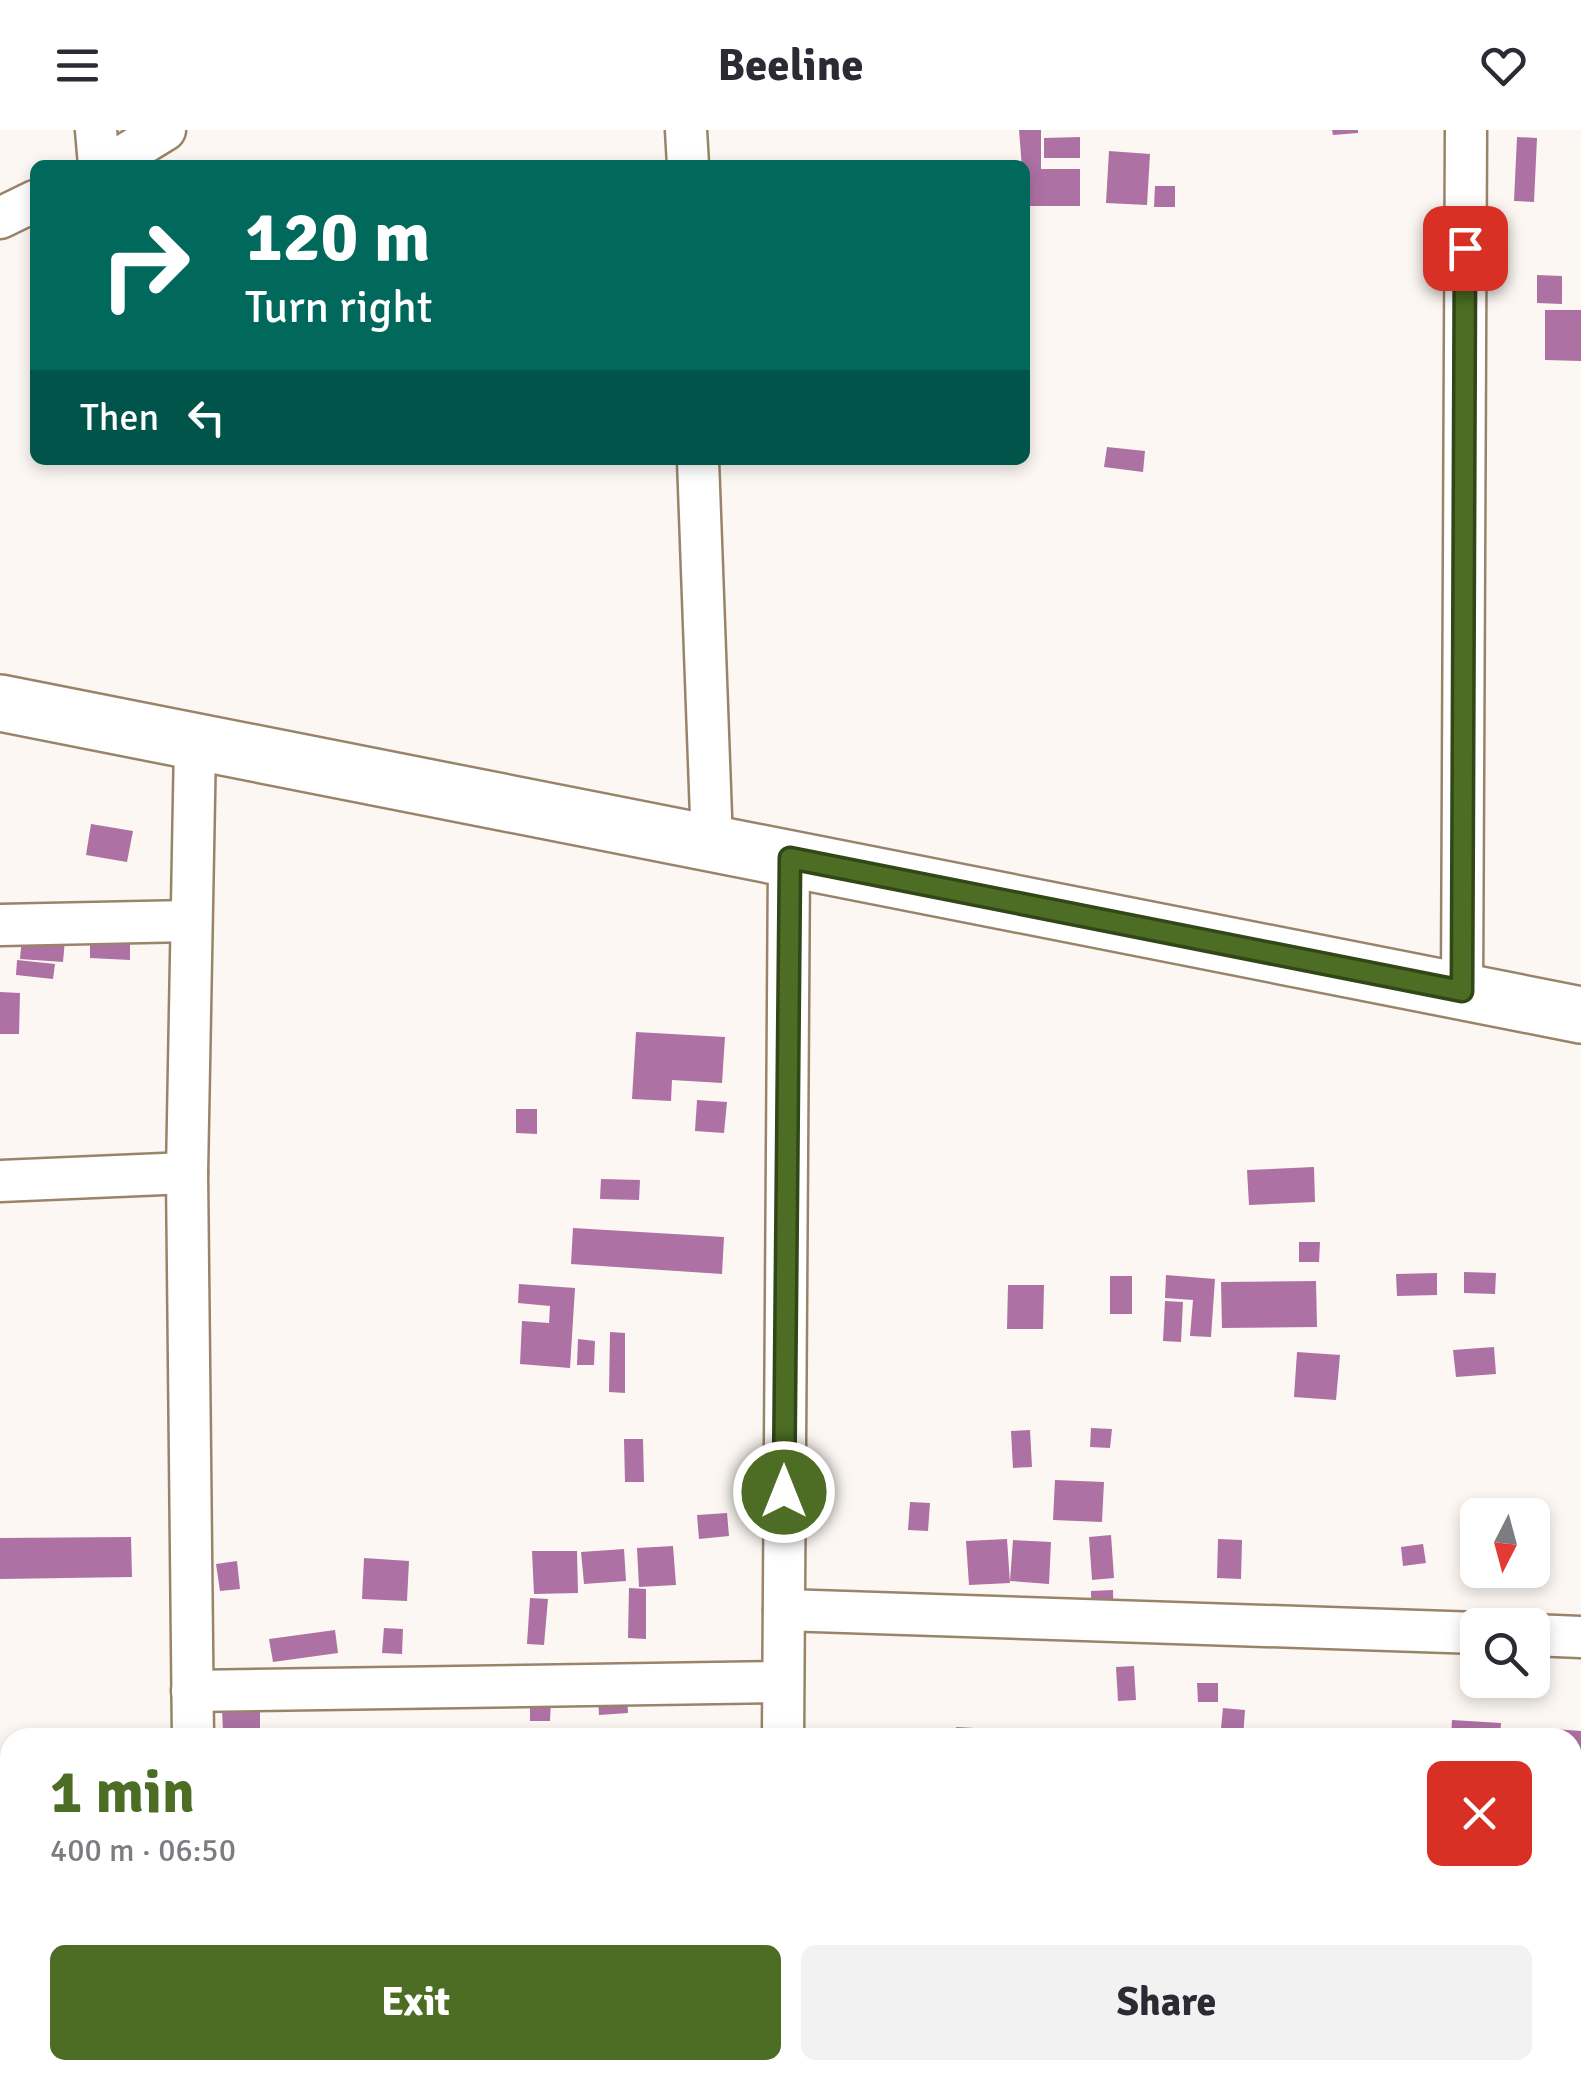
<!DOCTYPE html>
<meta charset="utf-8">
<style>
body{margin:0;font-family:Signika,sans-serif;background:#f2f2f3;color:#2b2b33;height:100vh;display:flex;flex-direction:column;font-size:38px;white-space:nowrap}
*{box-sizing:border-box;margin:0}
p{font-size:32px;color:#7c7c81}
.icon{flex:none;width:55px;height:55px;fill:none;stroke:currentColor;stroke-width:2;stroke-linecap:round;stroke-linejoin:round}
.map{position:relative;flex:1;overflow:hidden}
.side{position:absolute;left:0px;top:1598px;width:1582px;height:352px;display:flex;flex-direction:column;background:#fff;border-radius:30px 30px 0 0;box-shadow:0 5px 15px #0003}
.side>*{flex:none}
.top-card{position:absolute;left:30px;top:30px;width:1000px;height:305px;border-radius:15px;box-shadow:0 5px 15px #0003;background:#00695c;color:#fff;overflow:hidden}
.needle{width:65px;rotate:186deg}
.fabs{position:absolute;left:1460px;top:1368px;display:grid;gap:20px}
.fabs a{display:grid;place-items:center;width:90px;height:90px;border-radius:15px;background:#fff;box-shadow:0 5px 15px #0003;font-size:50px}
.pin{position:absolute;display:grid;place-items:center;width:85px;height:85px;color:#fff;margin:-42px;border-radius:20px;box-shadow:0 5px 15px #0006}
.me{position:absolute;width:110px;margin:-55px;rotate:0deg;stroke-linejoin:round;filter:drop-shadow(0 0 8px #0008)}
.turn{display:flex;align-items:center;gap:35px;height:210px;padding:0 50px;font-size:45px}
.turn .icon{width:130px;height:130px;stroke-width:2.5}
.turn b{display:block;font-size:70px;line-height:85px}
.then{display:flex;align-items:center;height:95px;padding:0 50px;background:#0003;gap:20px;font-size:38px}
.round{display:grid;place-items:center;flex:none;width:105px;height:105px;border-radius:15px;background:#f2f2f3}
.headline{display:flex;align-items:center;justify-content:space-between;height:170px;padding:0 50px}
h1{font-size:60px;font-weight:700;line-height:75px;color:#4c6d23}
.action{display:flex;gap:20px;margin-top:auto;padding:20px 50px}
.action a{flex:1;height:115px;border-radius:15px;background:#4c6d23;color:#fff;font-size:40px;font-weight:700;line-height:115px;text-align:center}
.action a+a{background:#f2f2f3;color:#2b2b33}
header{display:flex;justify-content:space-between;align-items:center;height:130px;padding:0 50px;background:#fff;font-size:45px;font-weight:700}
.map>svg:first-child{display:block}
</style>
<header><svg class="icon" aria-label="menu" viewBox="0 0 24 24"><path d="M4 6h16M4 12h16M4 18h16"/></svg>Beeline<svg class="icon" aria-label="heart" viewBox="0 0 24 24"><path d="M12 20l-8-8c-3-5 5-10 8-4 3-6 11-1 8 4z"/></svg></header>
<div class="map">
<svg width="1581" height="1948" viewBox="0 0 1581 1948">
<rect width="100%" height="100%" fill="#fcf7f2"/>
<!-- building -->
<g fill="#ad71a4">
<path d="M1019,0H1041V39H1080V76H1025Z"/>
<path d="M1332,0H1358V3L1333,5Z"/>
<path d="M1080,7V28H1044V8Z"/>
<path d="M1517,7L1537,8L1534,72L1514,71Z"/>
<path d="M1109,21L1150,24L1147,75L1106,73Z"/>
<path d="M1155,56H1175V77H1154Z"/>
<path d="M1537,145L1562,146V174L1537,173Z"/>
<path d="M1545,180H1581V231L1545,230Z"/>
<path d="M1107,317L1145,321L1143,342L1104,337Z"/>
<path d="M91,694L133,701L127,732L86,725Z"/>
<path d="M90,805L130,807V830L90,828Z"/>
<path d="M22,807L65,810L63,832L20,829Z"/>
<path d="M17,830L55,834L53,849L16,845Z"/>
<path d="M0,862L20,863L19,904H0Z"/>
<path d="M636,902L725,907L722,953L672,950L671,971L632,969Z"/>
<path d="M697,970L727,972L724,1003L695,1001Z"/>
<path d="M516,979H537V1004L516,1003Z"/>
<path d="M1314,1037L1315,1072L1249,1075L1247,1040Z"/>
<path d="M601,1049L640,1050L639,1070L600,1069Z"/>
<path d="M573,1098L724,1107L722,1144L571,1134Z"/>
<path d="M1299,1112H1320L1319,1132H1299Z"/>
<path d="M1464,1142L1496,1143L1495,1164L1464,1163Z"/>
<path d="M1437,1143V1165L1397,1166L1396,1144Z"/>
<path d="M1166,1145L1215,1149L1211,1207L1190,1206L1193,1170L1165,1168Z"/>
<rect x="1110" y="1146" width="22" height="38"/>
<path d="M1316,1151L1317,1197L1222,1198L1221,1152Z"/>
<path d="M519,1154L575,1158L570,1238L520,1234L522,1191L549,1193L550,1176L518,1173Z"/>
<path d="M1008,1155H1044L1043,1199H1007Z"/>
<path d="M1165,1171L1183,1172L1181,1212L1163,1211Z"/>
<path d="M610,1202L625,1203V1263L609,1262Z"/>
<path d="M578,1209L595,1211L594,1235H577Z"/>
<path d="M1494,1217L1496,1244L1456,1247L1453,1220Z"/>
<path d="M1297,1222L1340,1225L1336,1270L1294,1267Z"/>
<path d="M1091,1298L1112,1299L1110,1318L1090,1317Z"/>
<path d="M1030,1300L1032,1337L1013,1338L1011,1301Z"/>
<path d="M624,1309H643L644,1352H625Z"/>
<path d="M1055,1350L1104,1352L1102,1392L1053,1390Z"/>
<path d="M910,1372L930,1373L928,1401L908,1400Z"/>
<path d="M727,1383L729,1406L699,1409L697,1385Z"/>
<path d="M1111,1405L1114,1448L1092,1450L1089,1407Z"/>
<path d="M131,1407L132,1447L0,1449V1408Z"/>
<path d="M1007,1409L1010,1453L969,1455L966,1411Z"/>
<path d="M1218,1409L1242,1410L1241,1449L1217,1448Z"/>
<path d="M1013,1410L1051,1412L1049,1454L1010,1451Z"/>
<path d="M1423,1414L1426,1433L1403,1436L1401,1417Z"/>
<path d="M673,1416L676,1455L639,1457L637,1418Z"/>
<path d="M624,1419L626,1451L584,1454L581,1422Z"/>
<path d="M532,1421H577L578,1463L534,1464Z"/>
<path d="M364,1428L409,1431L407,1471L362,1469Z"/>
<path d="M237,1431L240,1459L220,1461L216,1434Z"/>
<path d="M629,1458L646,1459V1509L628,1508Z"/>
<path d="M1113,1460L1114,1500H1092L1091,1461Z"/>
<path d="M530,1468L548,1469L544,1515L527,1514Z"/>
<path d="M384,1498L403,1499L402,1524L382,1523Z"/>
<path d="M335,1500L338,1523L273,1532L269,1509Z"/>
<path d="M1134,1536L1136,1570L1118,1571L1116,1537Z"/>
<path d="M1197,1553H1218V1572H1198Z"/>
<path d="M627,1565L628,1583L599,1585L598,1567Z"/>
<path d="M530,1568L551,1569L550,1591H530Z"/>
<path d="M1223,1578L1245,1580L1243,1608H1220Z"/>
<path d="M222,1579L260,1580V1602H223Z"/>
<path d="M1452,1590L1501,1593L1500,1608H1451Z"/>
<path d="M956,1597L975,1598V1608H956Z"/>
<path d="M1120,1599L1170,1603L1169,1608H1120Z"/>
<path d="M1554,1599L1581,1601V1630L1572,1629V1608H1553Z"/>
<path d="M0,1687L10,1688V1725L0,1724Z"/>
<rect x="1572" y="1825" width="9" height="64"/>
<path d="M325,1940H345V1948H326Z"/>
<path d="M378,1940H393V1948H377Z"/>
<path d="M635,1940H657L658,1948H636Z"/>
<path d="M817,1940H841L840,1948L817,1947Z"/>
<rect x="890" y="1940" width="24" height="8"/>
<path d="M1080,1940H1107V1943L1081,1945Z"/>
<rect x="1400" y="1940" width="20" height="6"/>
<path d="M1447,1940H1493L1492,1948H1446Z"/>
</g>
<g fill="none" stroke-linecap="round" stroke-linejoin="round">
<defs>
<g id="minor">
<path d="M96,0L99,35"/>
<path d="M686,0L688,35"/>
<path d="M108,35L165,0"/>
<path d="M0,88L35,71"/>
<path d="M698,330L712,714"/>
<path d="M0,795L189,791"/>
<path d="M1462,861L1466,0"/>
<path d="M0,1051L187,1043"/>
<path d="M784,1480L1478,1503"/>
<path d="M1532,1505L1581,1507"/>
<path d="M192,1561L783,1552"/>
<path d="M193,1608L187,1043L195,614"/>
<path d="M783,1608L789,729"/>
<path d="M1572,1804H1581"/>
<path d="M197,1940L198,1948"/>
<path d="M780,1948V1940"/>
</g>
<path id="primary" d="M0,573L1581,885"/>
</defs>
<!-- minor casing -->
<use href="#minor" stroke="#99846a" stroke-width="45"/>
<!-- primary casing -->
<use href="#primary" stroke="#99846a" stroke-width="60"/>
<!-- minor -->
<use href="#minor" stroke="#fff" stroke-width="40"/>
<!-- primary -->
<use href="#primary" stroke="#fff" stroke-width="55"/>
</g>
<g fill="none" stroke-linecap="round" stroke-linejoin="round">
<defs>
<path id="route" d="M784,1362L790,728L1462,861L1465,118"/>
</defs>
<!-- route casing -->
<use href="#route" stroke="#314717" stroke-width="25"/>
<!-- route -->
<use href="#route" stroke="#4c6d23" stroke-width="18"/>
</g>
</svg>
<div class="fabs">
<a><svg class="needle" viewBox="-14 -14 28 28"><path d="M0-13l5 13h-10z" fill="#e53935"/><path d="M0 13l5-13h-10z" fill="#7c7c81"/></svg></a>
<a><svg class="icon" aria-label="search" viewBox="0 0 24 24"><circle cx="10" cy="10" r="6"/><path d="M15 15l6 6"/></svg></a>
</div>
<div class="pin" style="left:1465px;top:118px;background:#d93025"><svg class="icon" aria-label="arrive" viewBox="0 0 24 24"><path d="M6 21V4h12l-3 4 3 4H6"/></svg></div>
<svg class="me" style="left:784px;top:1362px" viewBox="-20 -20 40 40"><circle r="17" fill="#4c6d23" stroke="#fff" stroke-width="3"/><path d="M0-11L8 9 0 5-8 9z" fill="#fff"/></svg>
<div class="top-card">
<div class="turn"><svg class="icon" aria-label="right" viewBox="0 0 24 24"><path d="M7 20v-9h11M14 6l5 5-5 5"/></svg><div><b>120 m</b>Turn right</div></div>
<div class="then">Then<svg class="icon" aria-label="left" viewBox="0 0 24 24"><path d="M17 20v-9H6M10 6l-5 5 5 5"/></svg></div>
</div>
<section class="side">
<div class="headline"><div><h1>1 min</h1><p>400 m · 06:50</p></div><a class="round" style="background:#d93025;color:#fff"><svg class="icon" aria-label="close" viewBox="0 0 24 24"><path d="M6 6l12 12M18 6L6 18"/></svg></a></div>
<div class="action"><a>Exit</a><a>Share</a></div>
</section>
</div>
